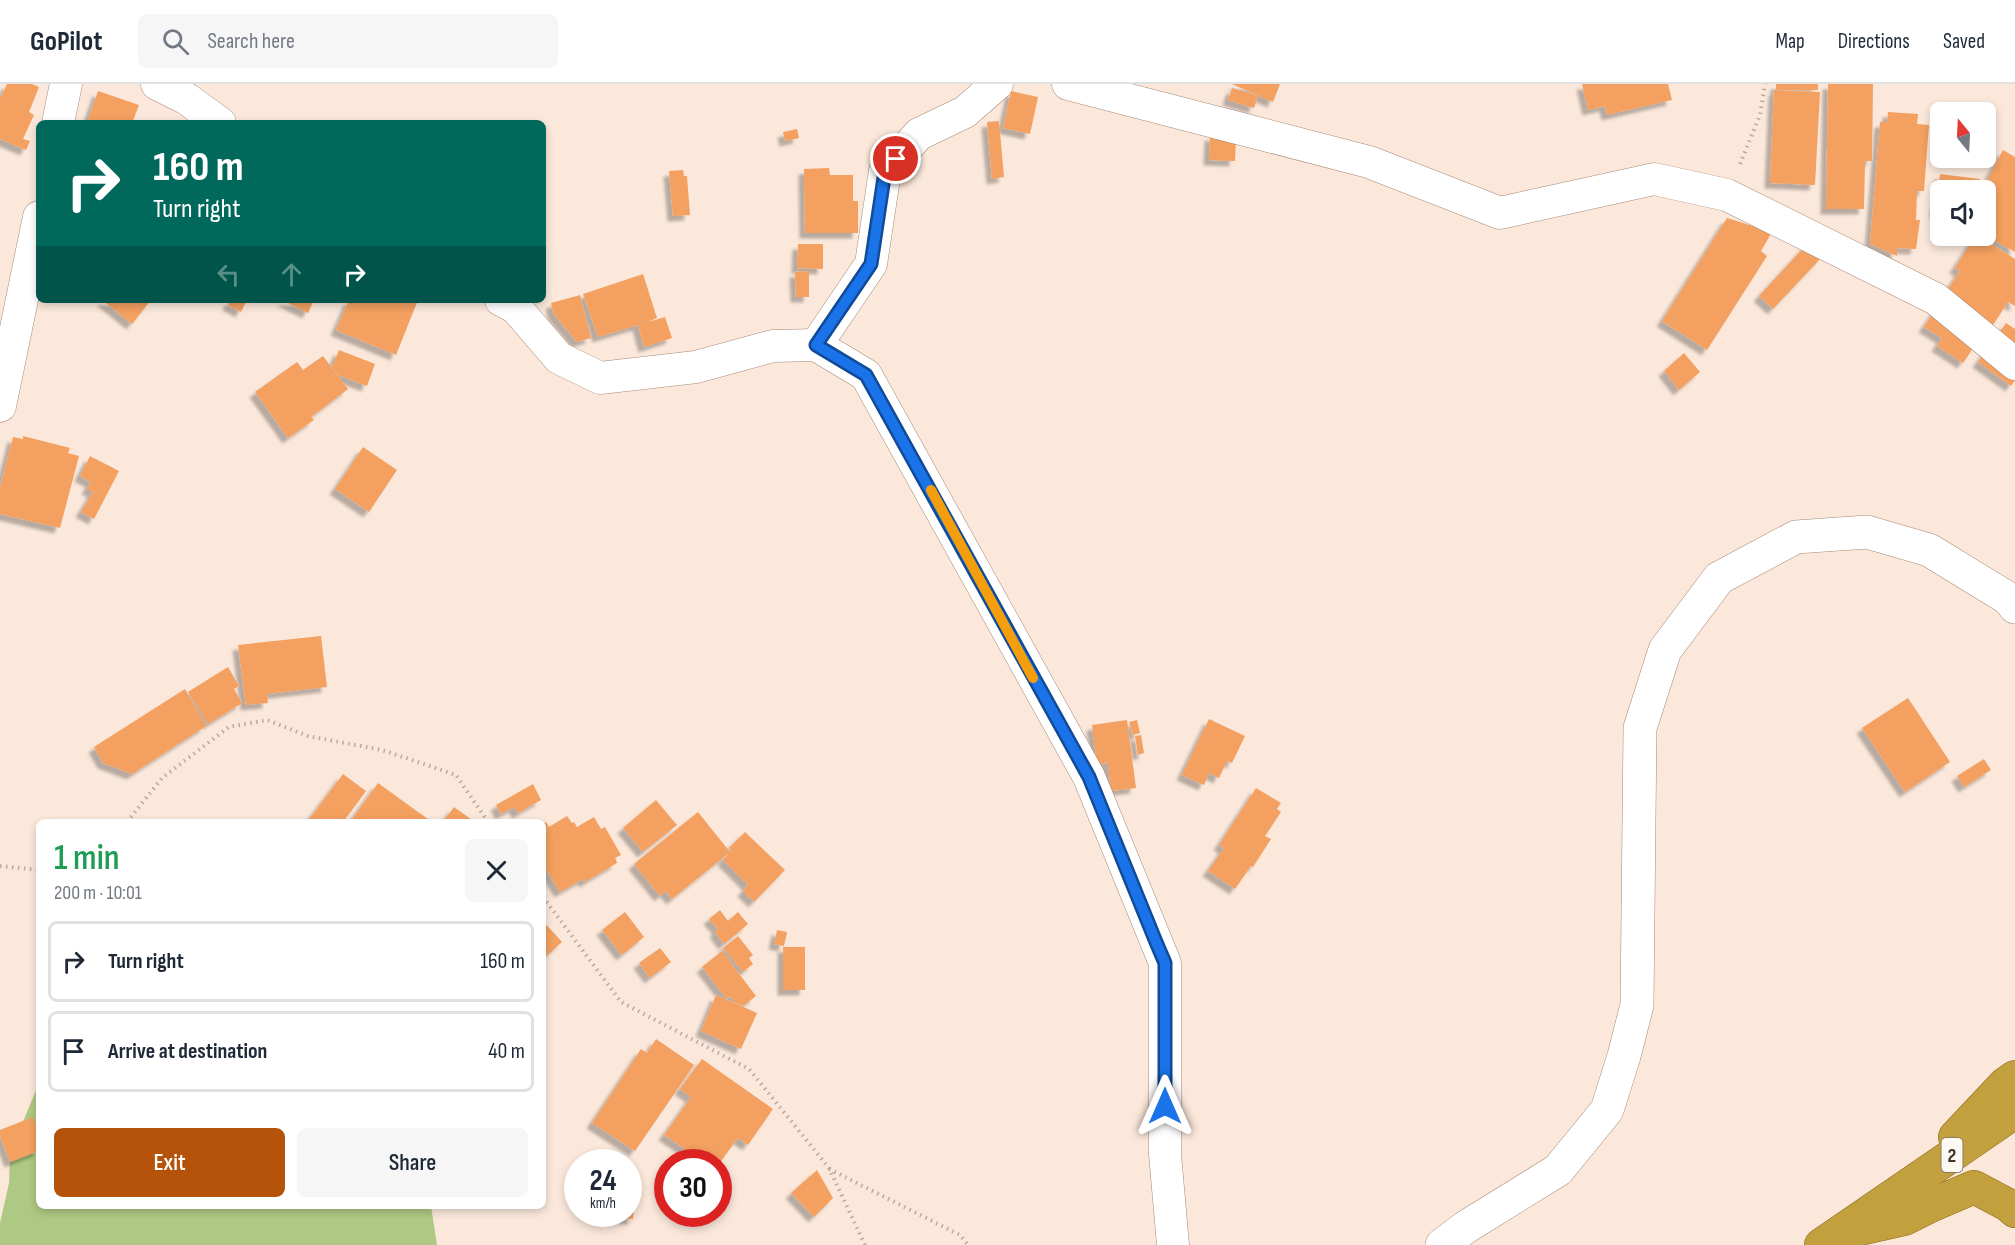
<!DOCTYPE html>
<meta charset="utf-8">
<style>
body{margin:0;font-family:"Sofia Sans Condensed",sans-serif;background:#f6f6f7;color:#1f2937;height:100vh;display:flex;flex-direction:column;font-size:22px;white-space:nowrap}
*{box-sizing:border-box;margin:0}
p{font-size:20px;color:#747a83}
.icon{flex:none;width:33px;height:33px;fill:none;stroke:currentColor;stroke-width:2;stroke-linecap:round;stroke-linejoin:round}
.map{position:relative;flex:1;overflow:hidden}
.drawer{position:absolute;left:36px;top:735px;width:510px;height:390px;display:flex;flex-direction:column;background:#fff;border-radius:9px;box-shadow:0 3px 9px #0003}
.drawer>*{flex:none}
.banner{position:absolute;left:36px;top:36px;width:510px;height:183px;border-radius:9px;box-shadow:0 3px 9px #0003;background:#00695c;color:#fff;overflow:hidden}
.needle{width:39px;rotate:342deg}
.tools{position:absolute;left:1930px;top:18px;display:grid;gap:12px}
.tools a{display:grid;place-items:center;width:66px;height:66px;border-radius:9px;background:#fff;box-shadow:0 3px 9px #0003;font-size:30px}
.speed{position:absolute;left:564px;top:1065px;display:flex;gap:12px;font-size:30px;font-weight:700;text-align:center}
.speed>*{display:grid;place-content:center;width:78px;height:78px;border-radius:50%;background:#fff;box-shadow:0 3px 9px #0003;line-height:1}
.speed small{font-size:15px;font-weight:400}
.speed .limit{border:9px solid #d22;background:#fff;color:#111}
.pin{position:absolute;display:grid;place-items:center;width:51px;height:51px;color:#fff;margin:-26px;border:3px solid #fff;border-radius:50%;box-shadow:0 2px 6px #0007}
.me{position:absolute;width:66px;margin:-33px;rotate:0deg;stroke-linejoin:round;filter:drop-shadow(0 0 4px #0008)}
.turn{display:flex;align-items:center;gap:21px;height:126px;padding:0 18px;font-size:27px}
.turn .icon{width:78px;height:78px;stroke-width:2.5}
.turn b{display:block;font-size:42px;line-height:51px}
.lanes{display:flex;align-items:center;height:57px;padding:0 18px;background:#0003;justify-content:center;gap:30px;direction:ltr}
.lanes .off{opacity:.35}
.round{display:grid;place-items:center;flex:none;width:63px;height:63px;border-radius:9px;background:#f6f6f7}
.headline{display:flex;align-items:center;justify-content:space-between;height:102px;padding:0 18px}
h1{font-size:36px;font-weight:600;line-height:45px;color:#1e9e55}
.action{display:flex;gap:12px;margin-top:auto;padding:12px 18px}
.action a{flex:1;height:69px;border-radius:9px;background:#b45309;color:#fff;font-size:24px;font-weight:600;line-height:69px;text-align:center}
.action a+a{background:#f6f6f7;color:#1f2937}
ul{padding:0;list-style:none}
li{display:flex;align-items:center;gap:18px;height:81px;margin:0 12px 9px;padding:0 6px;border:3px solid #e0e1e3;border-radius:9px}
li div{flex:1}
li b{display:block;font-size:22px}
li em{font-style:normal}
header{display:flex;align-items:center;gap:36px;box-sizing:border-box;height:84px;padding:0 30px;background:#fff;border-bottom:2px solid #e0e1e3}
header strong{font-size:28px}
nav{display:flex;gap:33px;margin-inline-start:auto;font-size:21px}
.search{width:420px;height:54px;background:#f6f6f7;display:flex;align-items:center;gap:15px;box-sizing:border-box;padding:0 21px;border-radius:9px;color:#747a83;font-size:22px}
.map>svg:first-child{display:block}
</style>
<header>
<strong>GoPilot</strong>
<div class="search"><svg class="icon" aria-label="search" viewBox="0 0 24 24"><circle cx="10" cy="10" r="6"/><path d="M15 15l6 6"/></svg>Search here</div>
<nav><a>Map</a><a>Directions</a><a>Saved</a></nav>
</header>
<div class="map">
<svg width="2015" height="1161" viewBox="0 0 2015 1161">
<defs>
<filter id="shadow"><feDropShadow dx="-5.5" dy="5.5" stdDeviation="1.5" flood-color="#0004"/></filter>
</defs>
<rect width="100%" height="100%" fill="#fbe8db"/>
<!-- green -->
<path fill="#aec983" d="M39,999V1122H431L437,1161H0V1139L9,1099L10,1069Z"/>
<!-- building -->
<g fill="#f3a060" filter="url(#shadow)">
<path d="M7,0H32L39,3L29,28L34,31L23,55L30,57L26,66L0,55V15Z"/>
<path d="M1232,0H1280L1273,18Z"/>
<path d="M1582,0H1668L1672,16L1607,31L1605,22L1588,26Z"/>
<rect x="1776" y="0" width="42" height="6"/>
<path d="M1828,0H1873L1872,77H1865L1864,125H1826Z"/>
<path d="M1232,4L1258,12L1254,24L1228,16Z"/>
<path d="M1774,6L1820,8L1815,101L1770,99Z"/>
<path d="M98,7L139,21L132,39H87Z"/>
<path d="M1011,7L1038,13L1030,50L1003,44Z"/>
<path d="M1888,28L1918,30L1917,40L1929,41L1924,107H1917L1916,136H1920L1916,165L1897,164V172L1870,160L1880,38H1887Z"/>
<path d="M999,37L1004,93L992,95L987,38Z"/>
<path d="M797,45L799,54L785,57L783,48Z"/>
<path d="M1210,51L1236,54L1235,77L1209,76Z"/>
<path d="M2003,66L2015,73V168L1986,152V116L1989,110L1986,109V106H1982Z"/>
<path d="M829,84L830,91H853V117H858V149H805L804,85Z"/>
<path d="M683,86L684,92H687L690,131L673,132L669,87Z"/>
<path d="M1940,90L1980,95L1978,106H1941V130L1935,129Z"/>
<path d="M1727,134L1772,148L1761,167L1767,172L1707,266L1662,237Z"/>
<path d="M1975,152H1978L2015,175V222L2008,218L1989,247L1940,217L1960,187L1955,184Z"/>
<path d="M798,160H823V185L797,184Z"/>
<path d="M1807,160L1822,173L1773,225L1759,212Z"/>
<path d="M809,187V213H796L795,188Z"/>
<path d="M643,190L657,234L645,239L665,233L672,254L644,263L638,241L598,253L583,210Z"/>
<path d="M580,211L591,254L577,258L553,229L551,219Z"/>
<path d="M102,216H151L132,240Z"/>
<path d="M230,216H247L241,228L228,221Z"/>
<path d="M282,216H314L308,229Z"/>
<path d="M349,216H418L396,271L336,246Z"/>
<path d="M1940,219L1984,248L1963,279L1937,262L1942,254L1924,243Z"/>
<path d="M2006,239L2015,245V296L2011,302L1978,278Z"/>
<path d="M339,266L375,280L367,302L338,291L332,283Z"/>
<path d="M1684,269L1700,288L1679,306L1664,287Z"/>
<path d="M323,272L348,305L311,333L314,336L288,354L255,308L297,278L303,286Z"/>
<path d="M23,352L70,364L68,369L79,372L60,444L0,430V404L13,353L23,355Z"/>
<path d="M363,363L397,386L369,428L335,405Z"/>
<path d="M90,372L119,387L94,435L81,428L93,408L87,405L91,398L80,392Z"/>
<path d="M321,552L327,603L267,610L268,619L246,621L238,561Z"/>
<path d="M228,583L239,602L234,605L242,619L208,640L188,608Z"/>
<path d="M185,605L206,642L132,690L103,679L94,663Z"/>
<path d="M1908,614L1950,678L1905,708L1862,644Z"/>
<path d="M1209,635L1245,652L1232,679L1227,677L1219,694L1209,689L1204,701L1182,691Z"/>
<path d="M1127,636L1136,704L1111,707L1108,679L1097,680L1092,641Z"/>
<path d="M1137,636L1140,649L1133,651L1129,638Z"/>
<path d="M1141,651L1144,669L1138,671L1135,652Z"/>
<path d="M1984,675L1991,686L1964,703L1957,692Z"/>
<path d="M343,690L366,707L355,722L343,738H307Z"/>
<path d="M378,699L432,738H350Z"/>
<path d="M533,700L541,716L518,729L514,723L501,730L496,721Z"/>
<path d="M1256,704L1281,719L1277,725L1281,728L1265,752L1271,755L1253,783L1251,782L1235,805L1208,787L1224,764L1219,761Z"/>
<path d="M656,716L677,741L643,768L623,744Z"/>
<path d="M454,723L475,738H443Z"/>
<path d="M698,728L730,768L672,815L665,807L660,812L634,780Z"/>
<path d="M567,732L572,739L574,738L577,743L594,733L601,745L605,743L621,771L615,774L617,779L585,798L583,795L560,808L543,780V740L546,738L549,743Z"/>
<path d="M745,748L785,786L754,818L743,807L748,801L723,776L732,766L729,764Z"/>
<path d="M720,826L728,837L738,828L748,840L724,860L715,848L718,845L709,835Z"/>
<path d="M625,828L644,853L622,871L602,846Z"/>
<path d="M543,837L562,858L543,875Z"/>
<path d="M777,846L787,848L784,862L774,860Z"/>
<path d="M738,852L753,871L749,874L753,880L743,888L723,864Z"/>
<rect x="783" y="863" width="22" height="43"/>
<path d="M660,864L671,878L650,894L639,879Z"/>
<path d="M722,867L756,912L743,922L734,918L731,912L727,915L702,883Z"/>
<path d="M716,911L757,929L741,965L701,947Z"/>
<path d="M656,955L694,981L635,1067L592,1039L641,965L647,969Z"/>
<path d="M702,975L773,1025L748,1061L738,1054L718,1081V1078H704L664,1051L691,1013L680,1005Z"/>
<path d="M33,1033L39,1049V1067L10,1078L0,1052V1046Z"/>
<path d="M817,1086L833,1114L814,1133L791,1109Z"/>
<path d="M628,1123H634L633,1135L603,1133L604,1130H628Z"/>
</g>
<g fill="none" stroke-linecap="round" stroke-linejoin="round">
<defs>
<g id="minor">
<path d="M157,0L187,15L220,39"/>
<path d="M1068,0L1369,78L1500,129L1654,95L1727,111L1936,215L2015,280"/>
<path d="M58,39L66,0"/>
<path d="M501,216L516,224L559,274L600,294L696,283L773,262L816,261L866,291L1089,693L1165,879V1070L1173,1161"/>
<path d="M816,261L871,180L885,87L919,50L965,28L997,0"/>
<path d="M0,322L39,133"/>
</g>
<path id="tertiary" d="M1442,1161L1466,1143L1558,1086L1607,1026L1624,972L1637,921L1640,644L1665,566L1719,494L1796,453L1867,448L1929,466L2009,515L2015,523"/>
<g id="trunk">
<path d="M1955,1053L2005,1000L2015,993"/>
<path d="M1855,1146L1904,1135L1932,1121L1974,1103L2008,1121L2015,1127"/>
<path d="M1821,1161L2015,1028"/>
</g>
</defs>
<!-- minor casing -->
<use href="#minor" stroke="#a78a76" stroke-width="33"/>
<!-- tertiary casing -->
<use href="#tertiary" stroke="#a78a76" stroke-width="34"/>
<!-- trunk casing -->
<use href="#trunk" stroke="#8a6b18" stroke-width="34"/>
<!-- path -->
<g stroke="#baa99e" stroke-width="4" stroke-dasharray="1.5 4.5" stroke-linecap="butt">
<path d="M1740,80L1760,31L1765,0"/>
<path d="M127,738L162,694L229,643L267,636L308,652L382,666L456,691L488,738"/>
<path d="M0,782L39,786"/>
<path d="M543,813L621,918L749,985L829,1084L865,1161"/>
<path d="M829,1085L960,1151L968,1161"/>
</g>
<!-- minor -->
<use href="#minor" stroke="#fff" stroke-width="32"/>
<!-- tertiary -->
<use href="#tertiary" stroke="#fff" stroke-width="33"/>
<!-- trunk -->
<use href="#trunk" stroke="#c2a03e" stroke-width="33"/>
</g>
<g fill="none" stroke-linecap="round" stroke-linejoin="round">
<defs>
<path id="route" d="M896,75L885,87L871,180L816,261L866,291L1089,693L1156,858L1165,879V1022"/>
</defs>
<!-- route casing -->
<use href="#route" stroke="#114b97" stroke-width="15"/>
<!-- route -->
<use href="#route" stroke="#1a73e8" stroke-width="10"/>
<!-- slow -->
<path stroke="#f59e0b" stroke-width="10" d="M931,406L1033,594"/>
</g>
<g text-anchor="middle" stroke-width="4.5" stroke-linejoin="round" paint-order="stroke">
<!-- shield labels -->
<rect fill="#fef8f3" stroke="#786e67" stroke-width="1.5" x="1941.5" y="1054" width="21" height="34" rx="4.5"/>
<g font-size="20" font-weight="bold" fill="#3f332b">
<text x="1952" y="1078">2</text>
</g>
</g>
</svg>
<div class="tools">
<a><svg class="needle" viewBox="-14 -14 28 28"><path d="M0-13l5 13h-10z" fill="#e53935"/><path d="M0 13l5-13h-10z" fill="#747a83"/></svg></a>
<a><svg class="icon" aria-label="sound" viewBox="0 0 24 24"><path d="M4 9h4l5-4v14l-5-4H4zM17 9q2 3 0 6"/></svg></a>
</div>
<div class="speed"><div>24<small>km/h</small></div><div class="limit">30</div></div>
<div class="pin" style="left:896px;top:75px;background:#d93025"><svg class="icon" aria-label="arrive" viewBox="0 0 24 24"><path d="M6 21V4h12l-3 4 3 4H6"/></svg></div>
<svg class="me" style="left:1165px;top:1022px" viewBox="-20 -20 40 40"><path d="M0-17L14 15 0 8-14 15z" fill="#1a73e8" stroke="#fff" stroke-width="4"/></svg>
<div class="banner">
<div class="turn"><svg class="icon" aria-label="right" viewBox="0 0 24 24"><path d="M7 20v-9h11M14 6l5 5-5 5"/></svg><div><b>160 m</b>Turn right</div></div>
<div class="lanes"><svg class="icon off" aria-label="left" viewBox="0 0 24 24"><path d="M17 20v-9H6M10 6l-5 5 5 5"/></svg><svg class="icon off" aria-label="ahead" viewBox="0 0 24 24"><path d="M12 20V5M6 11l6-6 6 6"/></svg><svg class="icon" aria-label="right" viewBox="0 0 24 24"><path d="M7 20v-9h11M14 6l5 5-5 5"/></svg></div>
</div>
<section class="drawer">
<div class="headline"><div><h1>1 min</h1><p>200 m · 10:01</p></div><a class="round"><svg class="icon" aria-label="close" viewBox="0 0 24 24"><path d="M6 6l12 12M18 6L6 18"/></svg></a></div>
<ul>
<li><svg class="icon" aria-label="right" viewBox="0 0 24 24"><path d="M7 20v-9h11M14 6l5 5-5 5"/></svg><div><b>Turn right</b></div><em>160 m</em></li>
<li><svg class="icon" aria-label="arrive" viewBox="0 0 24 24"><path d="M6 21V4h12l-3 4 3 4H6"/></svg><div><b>Arrive at destination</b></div><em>40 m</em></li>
</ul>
<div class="action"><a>Exit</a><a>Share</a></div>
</section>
</div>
